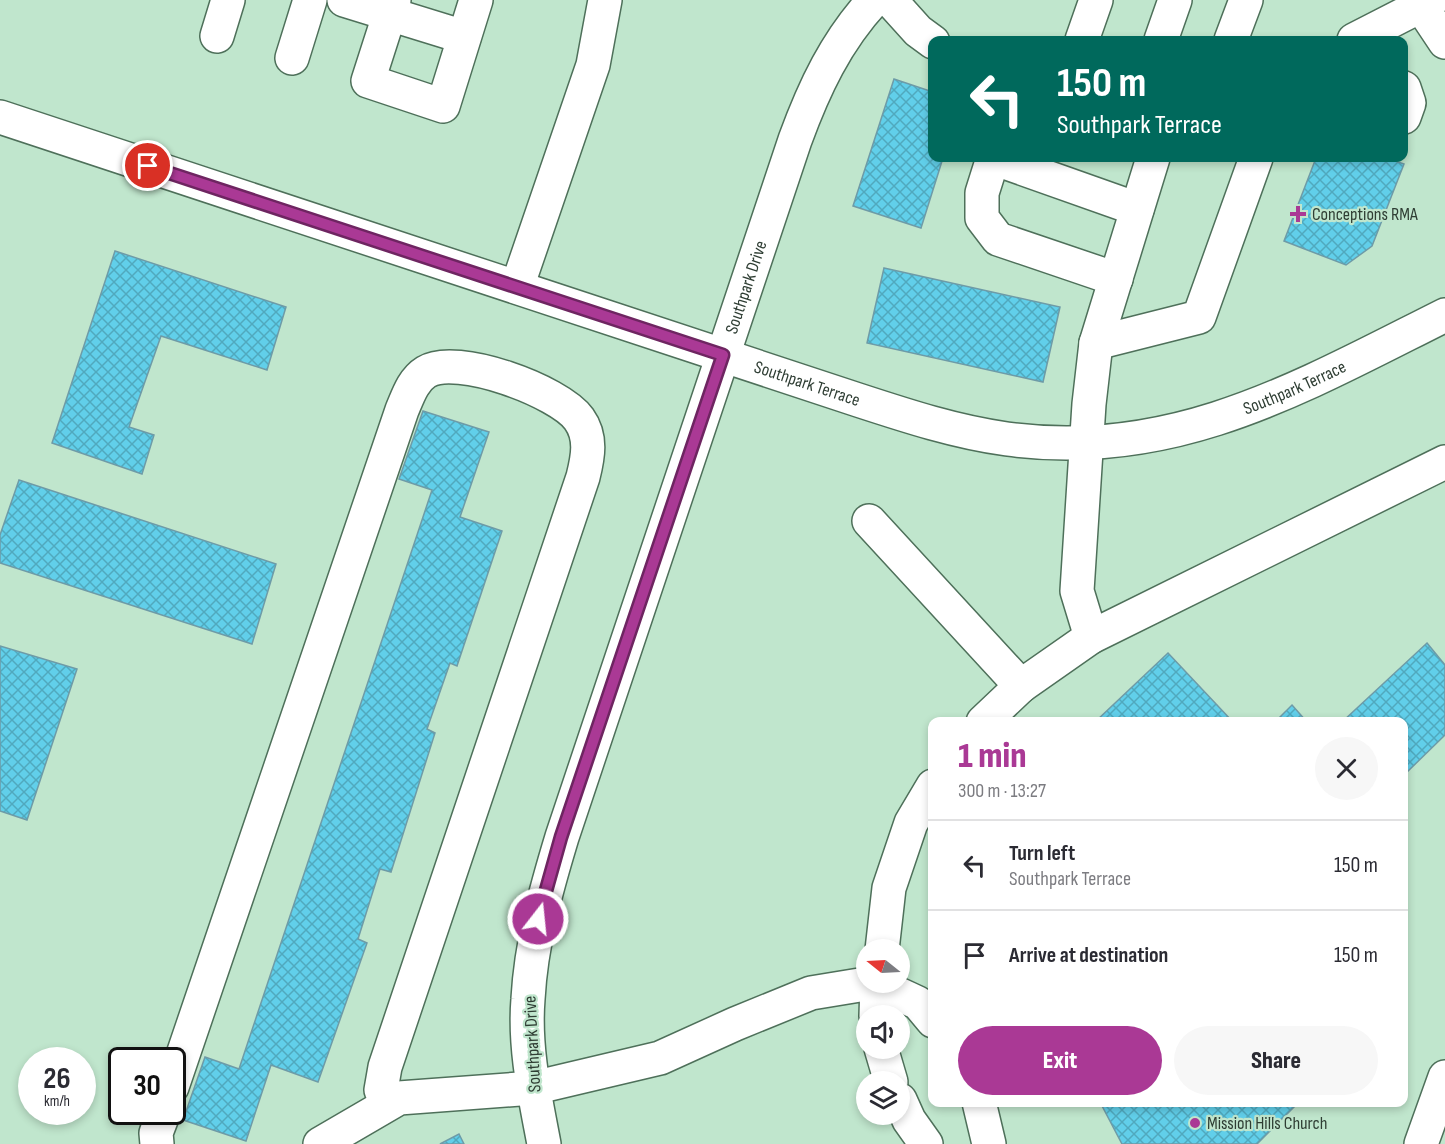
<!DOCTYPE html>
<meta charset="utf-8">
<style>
body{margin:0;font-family:"Sofia Sans Condensed",sans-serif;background:#f7f7f7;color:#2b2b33;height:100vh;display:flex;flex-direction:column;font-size:22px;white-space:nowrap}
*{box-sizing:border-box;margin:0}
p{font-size:20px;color:#7c7c81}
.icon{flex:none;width:33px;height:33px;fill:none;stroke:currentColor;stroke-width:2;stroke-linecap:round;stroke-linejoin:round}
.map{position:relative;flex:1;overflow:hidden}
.side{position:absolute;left:928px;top:717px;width:480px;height:390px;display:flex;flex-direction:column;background:#fff;border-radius:12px;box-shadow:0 3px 9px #0003}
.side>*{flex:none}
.hud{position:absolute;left:928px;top:36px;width:480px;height:126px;border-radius:12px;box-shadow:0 3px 9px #0003;background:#00695c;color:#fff;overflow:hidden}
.needle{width:39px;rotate:288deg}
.fabs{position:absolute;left:856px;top:939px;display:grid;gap:12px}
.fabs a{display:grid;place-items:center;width:54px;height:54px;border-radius:50%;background:#fff;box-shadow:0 3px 9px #0003;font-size:30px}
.speed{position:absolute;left:18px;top:1047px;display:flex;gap:12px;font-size:30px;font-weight:700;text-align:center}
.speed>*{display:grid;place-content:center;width:78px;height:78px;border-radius:50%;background:#fff;box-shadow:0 3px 9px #0003;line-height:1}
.speed small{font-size:15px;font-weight:400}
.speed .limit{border:3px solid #111;border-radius:9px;background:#fff;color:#111}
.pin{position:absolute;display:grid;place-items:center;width:51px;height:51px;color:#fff;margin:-26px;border:3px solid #fff;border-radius:50%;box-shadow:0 2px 6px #0007}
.me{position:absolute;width:66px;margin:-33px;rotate:16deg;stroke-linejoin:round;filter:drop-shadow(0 0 4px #0008)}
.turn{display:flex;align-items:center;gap:21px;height:126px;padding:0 30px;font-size:27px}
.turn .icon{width:78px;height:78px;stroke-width:2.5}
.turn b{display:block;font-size:42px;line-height:51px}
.round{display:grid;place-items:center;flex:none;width:63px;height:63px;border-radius:32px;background:#f7f7f7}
.summary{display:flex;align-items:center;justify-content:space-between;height:102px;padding:0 30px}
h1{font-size:36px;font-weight:800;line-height:45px;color:#aa3995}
.button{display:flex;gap:12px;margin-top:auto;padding:12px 30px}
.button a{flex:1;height:69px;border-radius:36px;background:#aa3995;color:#fff;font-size:24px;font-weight:800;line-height:69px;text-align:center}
.button a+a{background:#f7f7f7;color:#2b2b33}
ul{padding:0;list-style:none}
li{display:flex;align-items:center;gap:18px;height:90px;padding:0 30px;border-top:2px solid #e1e1e2}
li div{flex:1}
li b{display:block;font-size:22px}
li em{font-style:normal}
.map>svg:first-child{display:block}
</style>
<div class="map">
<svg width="1445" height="1144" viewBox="0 0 1445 1144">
<defs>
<pattern id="building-cross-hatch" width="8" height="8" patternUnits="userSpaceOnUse" patternTransform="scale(1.5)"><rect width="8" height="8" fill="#61cfea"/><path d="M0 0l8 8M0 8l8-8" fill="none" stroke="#50a9be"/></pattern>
</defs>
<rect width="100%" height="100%" fill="#c0e6cd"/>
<!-- building -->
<g fill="url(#building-cross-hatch)" stroke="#6e9ba7" stroke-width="1.5">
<path d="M894,79L933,92V158H943L921,228L853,206Z"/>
<path d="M1316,158H1386L1404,164L1372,246L1346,265L1284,241Z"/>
<path d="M115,251L286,307L267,370L161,336L129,427L154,435L142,474L52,443Z"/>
<path d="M884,268L1060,307L1043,382L867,343Z"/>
<path d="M423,411L489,432L460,517L502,531L457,666L450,663L427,729L435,733L391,872L380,869L358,939L367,943L318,1082L271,1065L246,1141L183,1120L205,1057L239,1069L432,490L399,479Z"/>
<path d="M19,480L276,564L252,644L0,563V535Z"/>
<path d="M1427,643L1445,665V735L1404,775V722H1342Z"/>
<path d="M0,646L77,669L27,820L0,811Z"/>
<path d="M1168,653L1233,722H1095Z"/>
<path d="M1292,705L1307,722H1275Z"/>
<path d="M1100,1102H1299L1257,1144H1122Z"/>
<path d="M459,1134L464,1144H440Z"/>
</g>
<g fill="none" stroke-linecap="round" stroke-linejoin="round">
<defs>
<g id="minor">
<path d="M344,0L464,37"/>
<path d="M394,0L368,81L443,106L476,0"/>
<path d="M890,0L918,31L933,42"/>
<path d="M1421,6L1445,42"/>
<path d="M217,36L228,0"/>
<path d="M1082,40L1096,0"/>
<path d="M1161,40L1175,0"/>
<path d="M1231,40L1246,0"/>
<path d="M1354,40L1432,0"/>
<path d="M292,58L310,0"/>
<path d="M1404,88L1409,103L1404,117"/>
<path id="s1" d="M0,117L858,400C907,416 956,432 1007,439C1174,462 1303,386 1445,315"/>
<path d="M993,158L982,193V218L998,239L1116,279"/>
<path d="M993,158L1137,209"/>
<path d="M517,287L593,65L605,0"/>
<path d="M1096,343L1199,317L1256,158"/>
<path d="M869,521L1021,686"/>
<path d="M1091,637L1077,591L1089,404L1096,343L1153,158"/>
<path d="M983,722L1021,686L1091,637L1445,462"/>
<path d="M882,950L889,888L911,823L933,786"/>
<path d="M876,1016L877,984L918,1003L933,1021"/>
<path d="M881,1048L891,1082"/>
<path d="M172,1087L402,410C408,396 413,380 426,372C456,353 559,391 579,419C592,437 588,457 583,477L385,1067L381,1090L387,1104"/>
<path d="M900,1100L909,1120L926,1144"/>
<path d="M979,1102L989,1144"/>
<path d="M157,1144L156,1133L164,1112"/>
<path d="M320,1144L399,1098L533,1088L660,1058L735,1024L811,993L878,982"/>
<path id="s2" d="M544,1144C535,1096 524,1048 528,999C531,943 546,890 562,837L795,140C814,88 836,41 874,0"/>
<path d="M1421,1144L1445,1077"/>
</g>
</defs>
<!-- minor casing -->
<use href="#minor" stroke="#4e705a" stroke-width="36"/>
<!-- minor -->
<use href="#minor" stroke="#fff" stroke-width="33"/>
</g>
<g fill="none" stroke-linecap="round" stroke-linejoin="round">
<defs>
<path id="route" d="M148,166L723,355L561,837L538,919"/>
</defs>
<!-- route casing -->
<use href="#route" stroke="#6e2561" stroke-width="15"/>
<!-- route -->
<use href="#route" stroke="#aa3995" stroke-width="10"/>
</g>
<!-- markers -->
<g fill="#aa3995" stroke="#c0e6cd" stroke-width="2">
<path d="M1295 205h6v6h6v6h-6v6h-6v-6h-6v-6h6z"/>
<circle cx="1195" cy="1123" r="6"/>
</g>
<g text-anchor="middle" stroke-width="4.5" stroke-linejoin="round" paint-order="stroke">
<!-- poi labels -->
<g font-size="18" fill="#2f3e34" stroke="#c0e6cd" text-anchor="start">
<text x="1312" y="220">Conceptions RMA</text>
<text x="1207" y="1129">Mission Hills Church</text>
</g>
<!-- street labels -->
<g font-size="18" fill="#2f3e34" stroke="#c0e6cd">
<text dy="6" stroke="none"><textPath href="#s2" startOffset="892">Southpark Drive</textPath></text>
<text dy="6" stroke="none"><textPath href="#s1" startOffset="850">Southpark Terrace</textPath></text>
<text dy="6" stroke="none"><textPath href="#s1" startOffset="1354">Southpark Terrace</textPath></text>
<text transform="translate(532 1044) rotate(-93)" y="6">Southpark Drive</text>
</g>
</g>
</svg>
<div class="fabs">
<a><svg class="needle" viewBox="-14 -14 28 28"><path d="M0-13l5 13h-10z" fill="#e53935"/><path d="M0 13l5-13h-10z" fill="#7c7c81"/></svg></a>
<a><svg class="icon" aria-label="sound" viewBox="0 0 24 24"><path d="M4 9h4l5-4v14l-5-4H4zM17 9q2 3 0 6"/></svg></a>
<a><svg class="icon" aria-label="layers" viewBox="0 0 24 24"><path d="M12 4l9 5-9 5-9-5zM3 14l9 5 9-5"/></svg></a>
</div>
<div class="speed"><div>26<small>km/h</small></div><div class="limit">30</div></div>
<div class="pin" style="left:148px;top:166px;background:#d93025"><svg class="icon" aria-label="arrive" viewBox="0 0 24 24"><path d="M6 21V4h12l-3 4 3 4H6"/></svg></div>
<svg class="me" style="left:538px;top:919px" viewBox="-20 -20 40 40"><circle r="17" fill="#aa3995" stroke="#fff" stroke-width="3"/><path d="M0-11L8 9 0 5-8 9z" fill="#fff"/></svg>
<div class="hud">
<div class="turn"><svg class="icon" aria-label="left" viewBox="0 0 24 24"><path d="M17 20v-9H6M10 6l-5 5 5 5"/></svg><div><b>150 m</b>Southpark Terrace</div></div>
</div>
<section class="side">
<div class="summary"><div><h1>1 min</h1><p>300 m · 13:27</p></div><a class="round"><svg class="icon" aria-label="close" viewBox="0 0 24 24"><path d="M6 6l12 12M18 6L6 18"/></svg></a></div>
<ul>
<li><svg class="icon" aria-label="left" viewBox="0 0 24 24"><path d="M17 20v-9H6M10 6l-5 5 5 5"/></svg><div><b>Turn left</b><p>Southpark Terrace</p></div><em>150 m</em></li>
<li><svg class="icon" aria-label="arrive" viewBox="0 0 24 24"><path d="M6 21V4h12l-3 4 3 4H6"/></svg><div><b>Arrive at destination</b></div><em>150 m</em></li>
</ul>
<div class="button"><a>Exit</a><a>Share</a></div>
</section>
</div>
